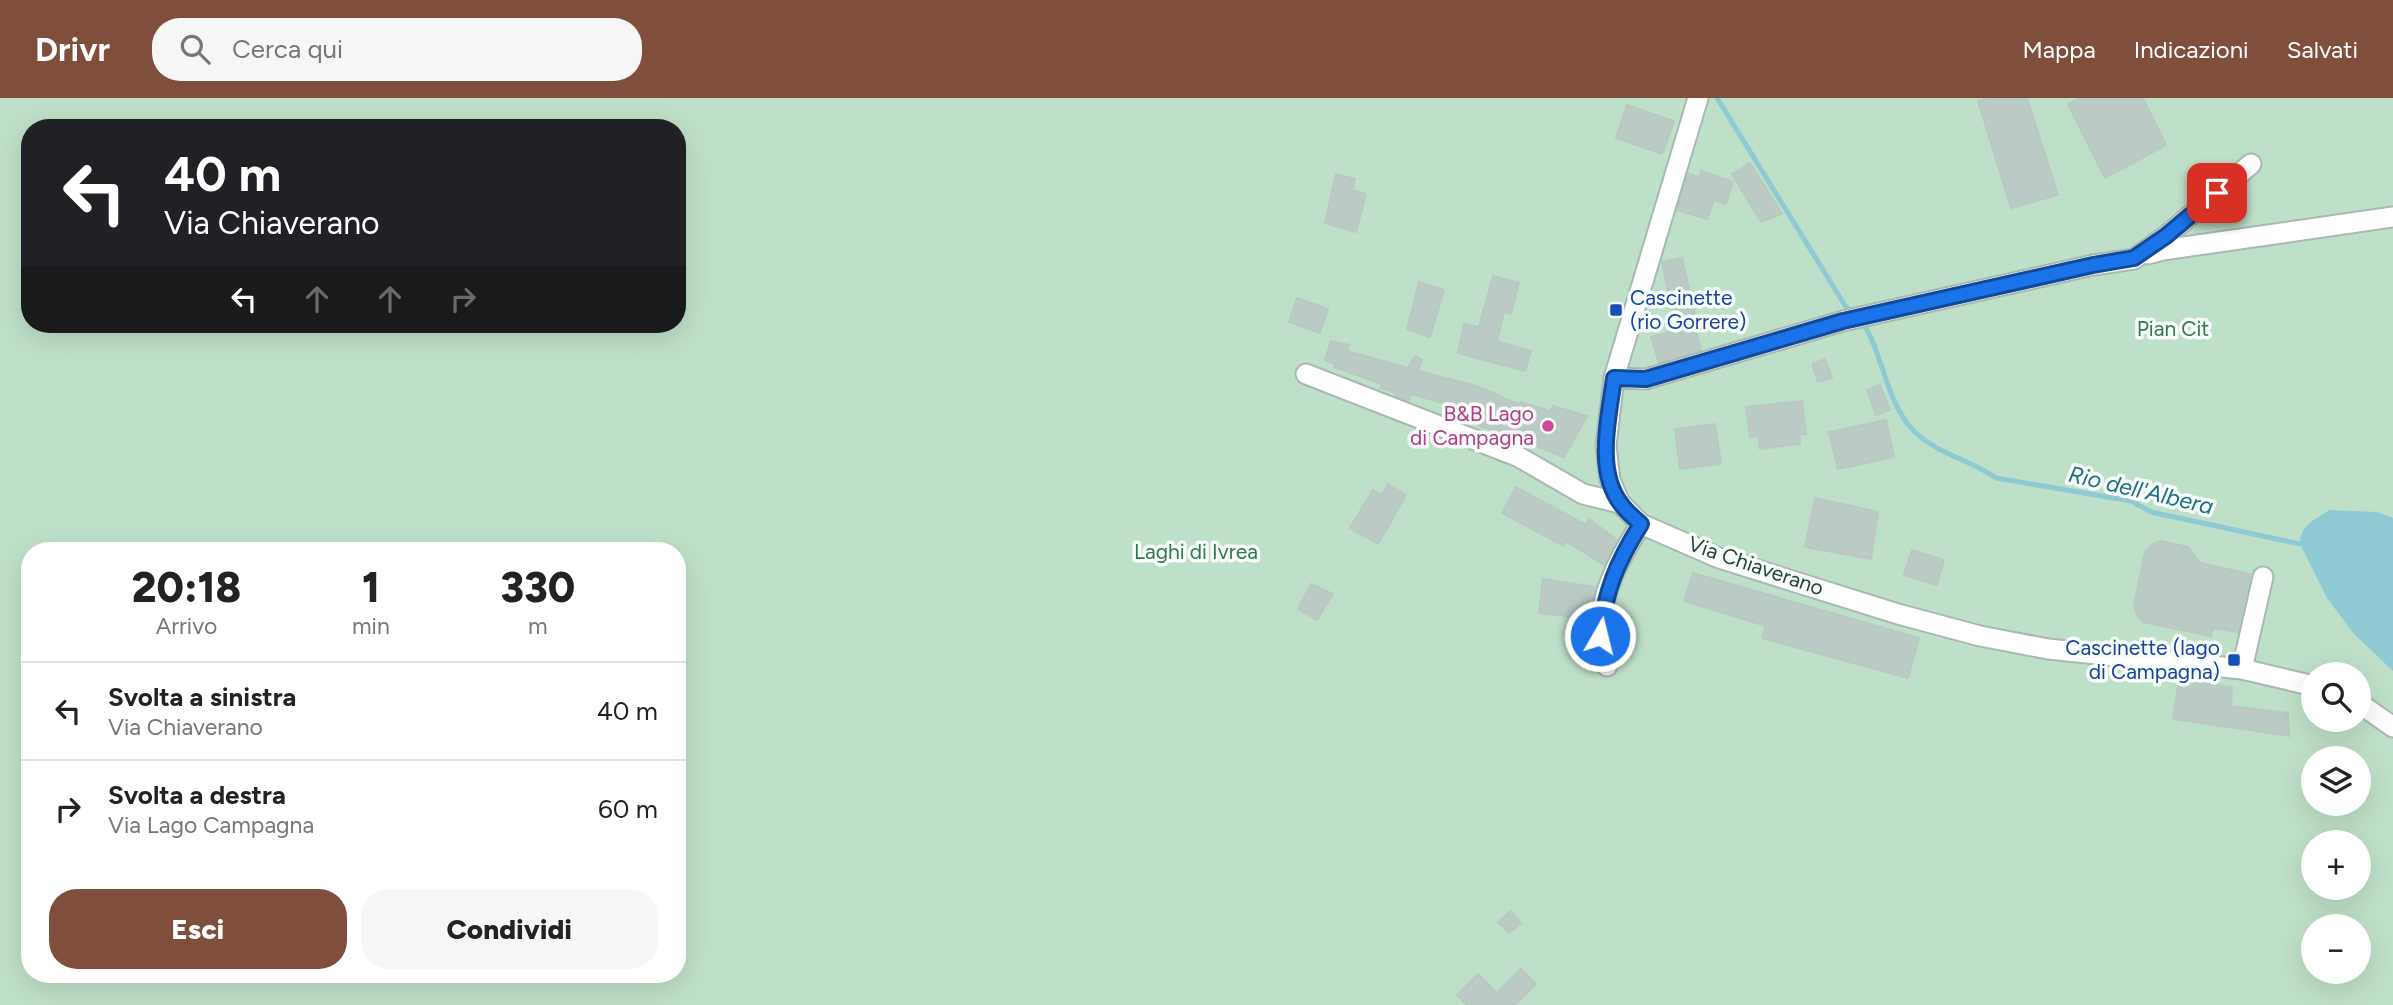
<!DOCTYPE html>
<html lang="it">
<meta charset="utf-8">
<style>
body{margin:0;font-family:Figtree,sans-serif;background:#f6f6f6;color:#222;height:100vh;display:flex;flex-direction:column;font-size:26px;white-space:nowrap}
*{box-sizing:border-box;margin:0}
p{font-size:23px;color:#767676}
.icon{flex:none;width:38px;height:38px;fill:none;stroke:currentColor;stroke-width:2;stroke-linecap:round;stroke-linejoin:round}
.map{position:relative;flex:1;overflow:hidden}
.details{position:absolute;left:21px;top:444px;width:665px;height:441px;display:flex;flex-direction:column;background:#fff;border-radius:28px;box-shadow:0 7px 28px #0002}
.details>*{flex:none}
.guide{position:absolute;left:21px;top:21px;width:665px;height:214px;border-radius:28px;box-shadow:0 7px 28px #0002;background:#202124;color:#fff;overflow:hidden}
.buttons{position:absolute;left:2301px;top:564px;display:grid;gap:14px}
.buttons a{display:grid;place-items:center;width:70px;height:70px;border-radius:50%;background:#fff;box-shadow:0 7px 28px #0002;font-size:35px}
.pin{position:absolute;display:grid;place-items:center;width:60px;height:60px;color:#fff;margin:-30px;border-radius:14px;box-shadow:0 4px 10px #0006}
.me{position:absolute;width:77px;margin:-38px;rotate:8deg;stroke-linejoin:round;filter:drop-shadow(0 0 5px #0008)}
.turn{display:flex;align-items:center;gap:24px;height:147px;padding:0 28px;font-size:32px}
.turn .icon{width:91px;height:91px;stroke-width:2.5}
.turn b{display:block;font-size:49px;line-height:60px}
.lanes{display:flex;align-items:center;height:66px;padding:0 28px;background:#0003;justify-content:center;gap:35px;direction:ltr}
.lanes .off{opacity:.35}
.eta{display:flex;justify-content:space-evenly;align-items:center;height:119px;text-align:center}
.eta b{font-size:42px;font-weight:800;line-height:49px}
.button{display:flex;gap:14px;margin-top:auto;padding:14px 28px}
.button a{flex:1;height:80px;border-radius:28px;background:#804e3d;color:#fff;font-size:28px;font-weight:800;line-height:80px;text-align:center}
.button a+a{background:#f6f6f6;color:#222}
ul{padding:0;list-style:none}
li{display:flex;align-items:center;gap:21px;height:98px;padding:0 28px;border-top:2px solid #e0e0e0}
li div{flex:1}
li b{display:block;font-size:26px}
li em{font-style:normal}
header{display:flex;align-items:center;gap:42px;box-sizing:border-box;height:98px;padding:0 35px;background:#804e3d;color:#fff}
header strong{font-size:33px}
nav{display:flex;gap:38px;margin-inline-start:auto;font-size:24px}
.search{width:490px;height:63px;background:#f6f6f6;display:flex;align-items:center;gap:18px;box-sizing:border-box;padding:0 24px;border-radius:28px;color:#767676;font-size:26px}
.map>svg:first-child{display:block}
</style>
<header>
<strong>Drivr</strong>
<div class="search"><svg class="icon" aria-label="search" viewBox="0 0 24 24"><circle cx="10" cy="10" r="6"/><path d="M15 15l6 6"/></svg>Cerca qui</div>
<nav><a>Mappa</a><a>Indicazioni</a><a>Salvati</a></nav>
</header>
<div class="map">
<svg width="2393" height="907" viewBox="0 0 2393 907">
<rect width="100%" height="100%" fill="#e6efeb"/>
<!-- green -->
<path fill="#bfe0c8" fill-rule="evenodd" d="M0,0H2393V907H0ZM30,30H677V226H30ZM30,453H677V877H30ZM2314,576H2359V621H2314ZM2314,660H2359V705H2314ZM2314,744H2359V789H2314ZM2314,828H2359V873H2314Z"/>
<!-- water -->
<path fill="#8ec9d4" d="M2330,412L2377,414L2393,420V573L2355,537L2327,500L2300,446C2299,428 2317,420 2330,412Z"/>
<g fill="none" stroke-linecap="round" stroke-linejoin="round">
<!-- stream -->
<g stroke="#8ec9d4" stroke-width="5">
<path d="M1717,0L1846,209L1853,215"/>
<path d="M1862,224C1885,258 1885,306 1916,335C1940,357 1971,362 1996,380L2131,403L2151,414L2300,446"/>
</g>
</g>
<!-- building -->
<g fill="#bbcac4" stroke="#b8c9c2" stroke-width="2">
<path d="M1990,0H2027L2058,97L2011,110L1978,3Z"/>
<path d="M2080,0H2143L2166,47L2105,80L2068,6Z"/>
<path d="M1627,7L1674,23L1662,56L1616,40Z"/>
<path d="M1750,65L1782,116L1761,124L1732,76Z"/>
<path d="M1701,73L1733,84L1726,106L1714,102L1707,121L1677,112L1688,76L1700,79Z"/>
<path d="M1336,76L1355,81L1352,92L1366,96L1356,134L1325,125Z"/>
<path d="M1682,160L1695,218L1692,219L1701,252L1659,265L1651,239L1677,232L1662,164Z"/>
<path d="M1493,178L1519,185L1511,216L1504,214L1497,243L1531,253L1525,273L1458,255L1464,226L1479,229Z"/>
<path d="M1419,184L1444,192L1430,239L1407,231Z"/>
<path d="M1297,200L1328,211L1320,235L1289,224Z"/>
<path d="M1331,243L1349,247L1347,253L1408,270L1415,258L1422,261L1418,273L1477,288L1520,307L1521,304L1550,313L1553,308L1587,318L1564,359L1511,338L1509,342L1494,336L1497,333L1479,328L1481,316L1411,296L1409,303L1395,297L1396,295L1380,290L1382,286L1334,269L1335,266L1325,262Z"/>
<path d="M1825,261L1832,280L1818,284L1812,266Z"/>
<path d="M1880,287L1890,312L1876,317L1867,292Z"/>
<path d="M1802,303L1806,336L1799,337L1800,346L1760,351L1758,338L1750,339L1746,309Z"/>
<path d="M1886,322L1894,359L1838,371L1829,334Z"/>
<path d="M1715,326L1721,366L1680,371L1675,331Z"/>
<path d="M1388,386L1406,397L1378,446L1350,430L1373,392L1382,397Z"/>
<path d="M1516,389L1586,427L1589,421L1617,442L1604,467L1566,443L1564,448L1502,415Z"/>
<path d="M1815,400L1878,414L1871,461L1805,449Z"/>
<path d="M2160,443L2188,449L2200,465L2250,476L2238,534L2213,530L2211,538L2143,524L2138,519L2134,508L2145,454L2153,446Z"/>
<path d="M1912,452L1944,462L1937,487L1904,477Z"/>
<path d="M1693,475L1919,540L1908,580L1762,540L1766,528L1684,503Z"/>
<path d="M1543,481L1595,489L1589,515L1583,514L1584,520L1539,515Z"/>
<path d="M1311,486L1333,496L1317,522L1298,511Z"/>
<path d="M2179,582L2232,589L2231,608L2288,615L2289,638L2173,621Z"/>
<path d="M1511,813L1521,825L1509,835L1498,824Z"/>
<path d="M1521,871L1536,886L1515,907H1467L1457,897L1478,876L1497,895Z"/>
</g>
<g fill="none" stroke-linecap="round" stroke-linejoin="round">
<defs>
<g id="minor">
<path d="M1698,0L1614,280L1606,348L1610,382L1620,405L1641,426L1719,460L1898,516L1980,538L2048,551L2242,571L2314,588"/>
<path d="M2148,156L2163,152L2393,119"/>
<path d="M1306,276L1519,359L1583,396L1620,405"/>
<path d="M1614,280L1646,281L1843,223L2093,167L2134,161L2166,138L2251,66"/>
<path d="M1607,568C1605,558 1600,546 1600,535C1600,495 1620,459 1641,426"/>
<path d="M2242,571L2263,479"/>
<path d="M2359,605L2393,629"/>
</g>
</defs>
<!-- minor casing -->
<use href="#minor" stroke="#a8b8b2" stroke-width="23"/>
<!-- minor -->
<use href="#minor" stroke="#fff" stroke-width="19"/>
</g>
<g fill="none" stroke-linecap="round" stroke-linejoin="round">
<defs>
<path id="route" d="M1600,538C1605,493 1617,464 1641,426C1634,420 1626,413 1621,406C1595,372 1609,319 1614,280L1646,281L1843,223L2093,167L2134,160L2166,138L2217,95"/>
</defs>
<!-- route casing -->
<use href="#route" stroke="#114b97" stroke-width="18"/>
<!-- route -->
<use href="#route" stroke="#1a73e8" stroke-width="12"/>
</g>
<!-- markers -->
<g fill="#1a4fb4" stroke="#f7fbf9" stroke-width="2.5">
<rect x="1609" y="205" width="14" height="14" rx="3.5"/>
<rect x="2227" y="555" width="14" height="14" rx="3.5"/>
</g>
<circle fill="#d1479c" stroke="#f7fbf9" stroke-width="2.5" cx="1548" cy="328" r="7"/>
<g text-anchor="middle" stroke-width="7" stroke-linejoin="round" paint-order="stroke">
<!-- transit labels -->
<g font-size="21" fill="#164399" stroke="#f7fbf9" text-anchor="start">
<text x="1630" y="207">Cascinette<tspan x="1630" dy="24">(rio Gorrere)</tspan></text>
<text x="2220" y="557" text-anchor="end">Cascinette (lago<tspan x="2220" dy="24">di Campagna)</tspan></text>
</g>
<!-- park labels -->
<g font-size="21" fill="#2d7a4b" stroke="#f7fbf9">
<text x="2173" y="238">Pian Cit</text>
<text x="1196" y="461">Laghi di Ivrea</text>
</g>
<!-- hotel labels -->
<g font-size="21" fill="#b23c85" stroke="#f7fbf9" text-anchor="end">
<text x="1534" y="323">B&amp;B Lago<tspan x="1534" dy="24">di Campagna</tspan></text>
</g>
<!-- street labels -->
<g font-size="21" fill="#24423a" stroke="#f7fbf9">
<text transform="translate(1756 468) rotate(19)" y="7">Via Chiaverano</text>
</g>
<!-- water labels -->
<g font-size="23" font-style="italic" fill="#1c6f80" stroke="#f7fbf9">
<text transform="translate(2141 392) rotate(13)" y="8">Rio dell'Albera</text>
</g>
</g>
</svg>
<div class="buttons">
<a><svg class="icon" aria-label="search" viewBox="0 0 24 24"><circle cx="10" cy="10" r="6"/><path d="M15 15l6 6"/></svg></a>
<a><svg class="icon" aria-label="layers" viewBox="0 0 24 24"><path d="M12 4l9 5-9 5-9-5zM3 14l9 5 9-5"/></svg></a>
<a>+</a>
<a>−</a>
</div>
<div class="pin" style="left:2217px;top:95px;background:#d93025"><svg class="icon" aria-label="arrive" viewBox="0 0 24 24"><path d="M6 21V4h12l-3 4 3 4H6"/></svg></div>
<svg class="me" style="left:1600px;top:538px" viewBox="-20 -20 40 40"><circle r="17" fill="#1a73e8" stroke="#fff" stroke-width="3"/><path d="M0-11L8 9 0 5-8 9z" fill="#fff"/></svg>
<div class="guide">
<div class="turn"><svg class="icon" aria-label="left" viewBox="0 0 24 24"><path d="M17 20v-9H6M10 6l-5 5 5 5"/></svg><div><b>40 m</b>Via Chiaverano</div></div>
<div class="lanes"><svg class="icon" aria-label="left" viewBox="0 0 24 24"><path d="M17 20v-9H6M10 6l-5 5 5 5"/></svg><svg class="icon off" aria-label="ahead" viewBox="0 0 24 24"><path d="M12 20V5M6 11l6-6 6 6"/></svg><svg class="icon off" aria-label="ahead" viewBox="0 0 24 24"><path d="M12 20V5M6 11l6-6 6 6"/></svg><svg class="icon off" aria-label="right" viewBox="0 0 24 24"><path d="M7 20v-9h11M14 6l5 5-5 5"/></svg></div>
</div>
<section class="details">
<div class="eta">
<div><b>20:18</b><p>Arrivo</p></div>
<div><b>1</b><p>min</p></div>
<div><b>330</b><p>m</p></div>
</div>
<ul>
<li><svg class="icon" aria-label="left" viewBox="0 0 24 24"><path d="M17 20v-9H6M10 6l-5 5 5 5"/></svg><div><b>Svolta a sinistra</b><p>Via Chiaverano</p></div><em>40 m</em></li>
<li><svg class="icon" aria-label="right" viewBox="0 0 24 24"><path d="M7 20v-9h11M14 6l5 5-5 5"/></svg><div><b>Svolta a destra</b><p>Via Lago Campagna</p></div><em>60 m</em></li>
</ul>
<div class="button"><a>Esci</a><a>Condividi</a></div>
</section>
</div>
